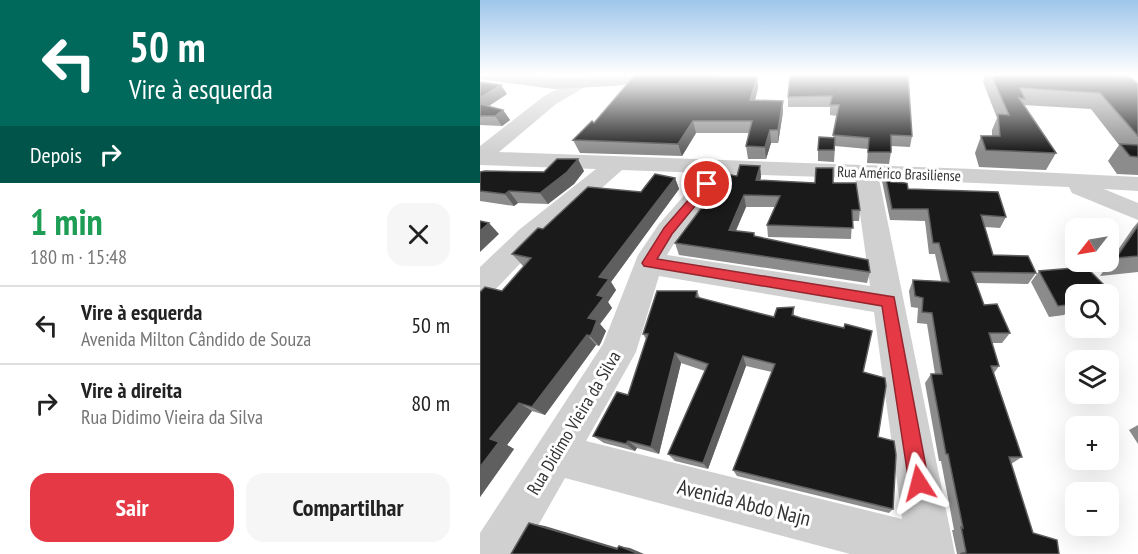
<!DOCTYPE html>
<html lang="pt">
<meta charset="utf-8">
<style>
body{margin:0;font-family:"PT Sans Narrow",sans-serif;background:#f6f6f6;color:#222;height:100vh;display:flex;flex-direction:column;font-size:22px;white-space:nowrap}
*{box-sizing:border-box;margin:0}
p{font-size:20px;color:#767676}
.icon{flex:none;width:33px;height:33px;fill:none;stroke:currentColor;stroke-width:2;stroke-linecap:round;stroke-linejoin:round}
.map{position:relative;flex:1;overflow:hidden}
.panel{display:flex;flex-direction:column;background:#fff;width:480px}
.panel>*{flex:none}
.banner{background:#00695c;color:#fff;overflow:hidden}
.needle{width:39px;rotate:239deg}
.buttons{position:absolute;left:585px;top:218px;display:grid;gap:12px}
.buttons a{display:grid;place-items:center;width:54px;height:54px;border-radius:12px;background:#fff;box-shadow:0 6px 24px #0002;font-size:30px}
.pin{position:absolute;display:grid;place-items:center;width:51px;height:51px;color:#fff;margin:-26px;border:3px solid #fff;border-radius:50%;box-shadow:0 2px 6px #0007}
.me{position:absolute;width:66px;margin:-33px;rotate:351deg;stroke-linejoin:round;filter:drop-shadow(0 0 4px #0008)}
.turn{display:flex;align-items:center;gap:21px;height:126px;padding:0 30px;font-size:27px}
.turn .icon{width:78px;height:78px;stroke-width:2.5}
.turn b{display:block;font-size:42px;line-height:51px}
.then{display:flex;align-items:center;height:57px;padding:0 30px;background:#0003;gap:12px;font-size:22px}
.round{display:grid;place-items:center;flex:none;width:63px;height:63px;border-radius:18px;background:#f6f6f6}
.head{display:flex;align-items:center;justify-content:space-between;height:102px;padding:0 30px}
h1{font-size:36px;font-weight:700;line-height:45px;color:#1e9e55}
.cta{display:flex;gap:12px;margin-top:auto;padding:12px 30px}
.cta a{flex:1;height:69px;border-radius:18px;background:#e63946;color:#fff;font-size:24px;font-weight:700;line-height:69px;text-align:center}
.cta a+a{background:#f6f6f6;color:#222}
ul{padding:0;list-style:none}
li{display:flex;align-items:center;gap:18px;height:78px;padding:0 30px;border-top:2px solid #e0e0e0}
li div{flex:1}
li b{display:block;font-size:22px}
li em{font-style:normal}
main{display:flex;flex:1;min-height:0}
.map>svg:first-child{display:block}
</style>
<main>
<section class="panel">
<div class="banner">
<div class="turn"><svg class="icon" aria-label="left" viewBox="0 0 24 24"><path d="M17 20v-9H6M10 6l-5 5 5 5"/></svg><div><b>50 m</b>Vire à esquerda</div></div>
<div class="then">Depois<svg class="icon" aria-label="right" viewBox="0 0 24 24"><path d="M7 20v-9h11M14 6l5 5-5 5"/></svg></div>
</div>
<div class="head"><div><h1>1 min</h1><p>180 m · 15:48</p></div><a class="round"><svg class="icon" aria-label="close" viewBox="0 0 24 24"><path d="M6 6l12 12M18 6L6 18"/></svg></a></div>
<ul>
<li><svg class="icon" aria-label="left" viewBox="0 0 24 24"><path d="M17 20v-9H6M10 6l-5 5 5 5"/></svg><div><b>Vire à esquerda</b><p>Avenida Milton Cândido de Souza</p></div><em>50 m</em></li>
<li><svg class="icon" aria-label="right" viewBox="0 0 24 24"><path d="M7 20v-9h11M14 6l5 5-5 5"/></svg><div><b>Vire à direita</b><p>Rua Didimo Vieira da Silva</p></div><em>80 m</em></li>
</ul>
<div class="cta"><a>Sair</a><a>Compartilhar</a></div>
</section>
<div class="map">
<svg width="658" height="554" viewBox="0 0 658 554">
<rect width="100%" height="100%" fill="#fff"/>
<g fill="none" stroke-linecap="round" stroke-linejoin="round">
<!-- minor -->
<path fill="#d0d0d0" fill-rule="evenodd" d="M99,78L107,83L105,87L76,104L19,152L494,169L658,177V191L624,189L658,203V220L592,193L589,187L399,179L475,554H370L85,478L42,554H0V533L123,344L158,255L179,224L224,173L142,170L60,243L11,294L0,298V267L40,229L116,169L0,165V146L64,96ZM248,174L375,178L390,286L187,255L198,237ZM179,276L394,312L422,519L106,441L156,352Z"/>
<!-- major -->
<path fill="#ababab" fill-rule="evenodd" d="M0,75H51L74,77L196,75L193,79L187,80L133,86L74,89L6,80L0,79Z"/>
</g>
<!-- wall -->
<g fill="#8c8c8c">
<path d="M310,75L432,136L430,147L411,146V152L409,164L387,163L388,149L355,146L354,162L338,161V150L353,138L357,116L350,115V107H308V97Z"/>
<path d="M505,75H618L658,84V175L637,174L628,161L639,145L611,109L543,105L576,153L566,170L499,167L495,153L501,136H512V130L517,118L503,82Z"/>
<path d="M240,76L277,77L278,88L275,100L303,112L298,143H291L286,159H268L266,146L269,133H216L202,156L100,153L93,140L114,123Z"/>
<path d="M0,82L27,94L8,106L23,110L30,120L22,126L0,125Z"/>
<path d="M280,166L281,177L280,180L335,183H353L380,210L379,221H372L371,239L288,237L287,225L295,207H266L256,231L390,272L387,283L199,255L195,243L257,176Z"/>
<path d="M404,170L411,182L428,189L526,217L520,228L505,227L513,255L556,273L548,284L496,283L504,305L530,333L522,343H512L519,366L514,373L542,457L531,464L553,533L579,554H476H477L472,530H474L461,461H459L445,383L451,374H455L447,324L437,323L438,308L431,307L429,291L433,280L461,281L455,254H449L445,221L410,220L402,181Z"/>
<path d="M104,171L94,184L68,204L38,203L34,206L0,201V172H64Z"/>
<path d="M195,178L199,189L131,282L136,290L128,302L132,308L120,324L126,331L121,343L119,346L116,345L65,415L52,411L27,445L34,449L0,497V292L22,291L44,266H43L32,254L63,229L161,192Z"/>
<path d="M658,222V272L620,276L653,228Z"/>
<path d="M559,271L633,294L628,298V294H596V307H592L584,315L569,317L551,282Z"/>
<path d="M217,291L220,298L294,317L314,307V316L383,372L398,437L413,509L409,513L257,476L253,470L292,372L266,366L228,469L195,461L188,454L225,371L201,363L179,454L157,448L155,451L124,443L113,436L148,395L166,339L163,334Z"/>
<path d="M658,425V444L649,430Z"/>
</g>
<!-- shaded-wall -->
<g fill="#5f5f5f">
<path d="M277,77L278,88L272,112L270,100Z"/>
<path d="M21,85L27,94L0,112V98Z"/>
<path d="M303,101V112L298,143V130Z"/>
<path d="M23,110L30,120L22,126L15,116Z"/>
<path d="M213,121L216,133L202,156L198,144Z"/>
<path d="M290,130L291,143L286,159L285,147Z"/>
<path d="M98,159L104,171L94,184L68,204L60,193Z"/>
<path d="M280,166L281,177L277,192L276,180Z"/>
<path d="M195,178L199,189L131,282L136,290L128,302L132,308L120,324L126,331L119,346L110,336L108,318L117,295L119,277Z"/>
<path d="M29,191L38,203L34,206L25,194Z"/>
<path d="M264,195L266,207L251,241L249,230Z"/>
<path d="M9,223L19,234L0,252V231Z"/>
<path d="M107,335L116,345L65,415L52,407Z"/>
<path d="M195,353L201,363L179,454L171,447Z"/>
<path d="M263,356L266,366L228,469L223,463Z"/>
<path d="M39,403L52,411L27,445L34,449L0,497V467L10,439Z"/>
<path d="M148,441L157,448L155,451L146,444Z"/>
<path d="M49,523L65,526L148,551L137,549Z"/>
<path d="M139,546L150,548L164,554H159Z"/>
</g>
<!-- building -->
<g fill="#1a1a1a" stroke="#5f5f5f" stroke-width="1.5">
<path d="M155,75H237V76L277,77L270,100L303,101L298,130H290L285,147L266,146L272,121H213L198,144L93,140L112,121L114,123Z"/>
<path d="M310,75H428L432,136L411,135V152H388L389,138L353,135L359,105H350L352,96L308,97Z"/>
<path d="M511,75H618L649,76L658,84V136L620,93L540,88L545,99L539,98L576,153L506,150L501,136H520L518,114L529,115Z"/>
<path d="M0,82L21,85L0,98Z"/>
<path d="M0,104L23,110L15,116H0Z"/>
<path d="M339,137L355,138L354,150H338Z"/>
<path d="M640,144L658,145V157L650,156Z"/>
<path d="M77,159H98L87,172L60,193L29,191L25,194L0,191V172L5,171L64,172Z"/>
<path d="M260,165L280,166L276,180L335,183L336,168H353V183H376L380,210H372L373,228L287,225L300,196L264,195L249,230L274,233V236L388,260L390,272L195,243L247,174L257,176Z"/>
<path d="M404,170H411V182L427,183L428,189L518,192L526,217L501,215L513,255L548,256L556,273L492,272L504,305L517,304L530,333H509L519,366H511L542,457H529L553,533L577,540L579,554H480L486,552L481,527L483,528L468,454H466L451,374H462L452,313L442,312L443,298L435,296L433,280L469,282L459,243H453L448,209H412Z"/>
<path d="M175,174L195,178L119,277L129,279L117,295L124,297L108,318L117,320L112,333L110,336L107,335L52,407L39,403L10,439L19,442L0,467V292L5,287L22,291L51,258L32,254L58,228L63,229L108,187L161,192Z"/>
<path d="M0,221L9,223L0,231Z"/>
<path d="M658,226V256L636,258Z"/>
<path d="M606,267L633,294H596V296L591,297L595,304L578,306L559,271Z"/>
<path d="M177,291H217L216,297L294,317L297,308L314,307L312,315L321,318L364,328L365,324L392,331L383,372L405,378L406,386L398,437L414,441L416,455L413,509L253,470L295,364L263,356L223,463L188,454L228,364L195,353L171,447L148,441L146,444L113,436L137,392L148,395L168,334H163Z"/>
<path d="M49,523L137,549L139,546L159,554H31Z"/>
</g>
<!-- sky -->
<linearGradient id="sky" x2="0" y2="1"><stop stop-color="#9ec6ea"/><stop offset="0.49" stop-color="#fff"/><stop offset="1" stop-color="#fff" stop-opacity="0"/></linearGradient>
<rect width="658" height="152" fill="url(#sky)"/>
<!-- route -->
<path fill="#e63946" stroke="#96252e" stroke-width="1.5" d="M227,181L233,184L192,234L177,259L414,297L449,483L446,490L439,493L432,490L429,483L402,306L164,266L162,263L184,228L224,182Z"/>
<g text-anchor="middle" stroke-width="6" stroke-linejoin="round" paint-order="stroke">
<!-- far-street labels -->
<g font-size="15" fill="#333" stroke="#fff">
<text transform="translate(419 174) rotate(2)" y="5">Rua Américo Brasiliense</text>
</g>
<!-- street labels -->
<g font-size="18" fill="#333" stroke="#fff">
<text transform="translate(94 423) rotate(-59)" y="6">Rua Didimo Vieira da Silva</text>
</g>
<!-- near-street labels -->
<g font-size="21" fill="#333" stroke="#fff">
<text transform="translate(264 503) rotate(14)" y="7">Avenida Abdo Najn</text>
</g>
</g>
</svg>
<div class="buttons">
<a><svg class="needle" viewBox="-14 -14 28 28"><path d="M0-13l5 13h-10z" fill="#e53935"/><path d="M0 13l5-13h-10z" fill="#767676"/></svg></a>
<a><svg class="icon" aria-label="search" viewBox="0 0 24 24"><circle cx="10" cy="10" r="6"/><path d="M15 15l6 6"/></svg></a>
<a><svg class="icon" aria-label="layers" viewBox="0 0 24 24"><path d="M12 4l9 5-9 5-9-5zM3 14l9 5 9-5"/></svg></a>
<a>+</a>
<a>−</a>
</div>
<div class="pin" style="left:227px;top:184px;background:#d93025"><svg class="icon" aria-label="arrive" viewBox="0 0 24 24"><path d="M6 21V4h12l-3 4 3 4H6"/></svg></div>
<svg class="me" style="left:439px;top:483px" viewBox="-20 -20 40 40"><path d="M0-17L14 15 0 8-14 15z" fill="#e63946" stroke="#fff" stroke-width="4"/></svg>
</div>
</main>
